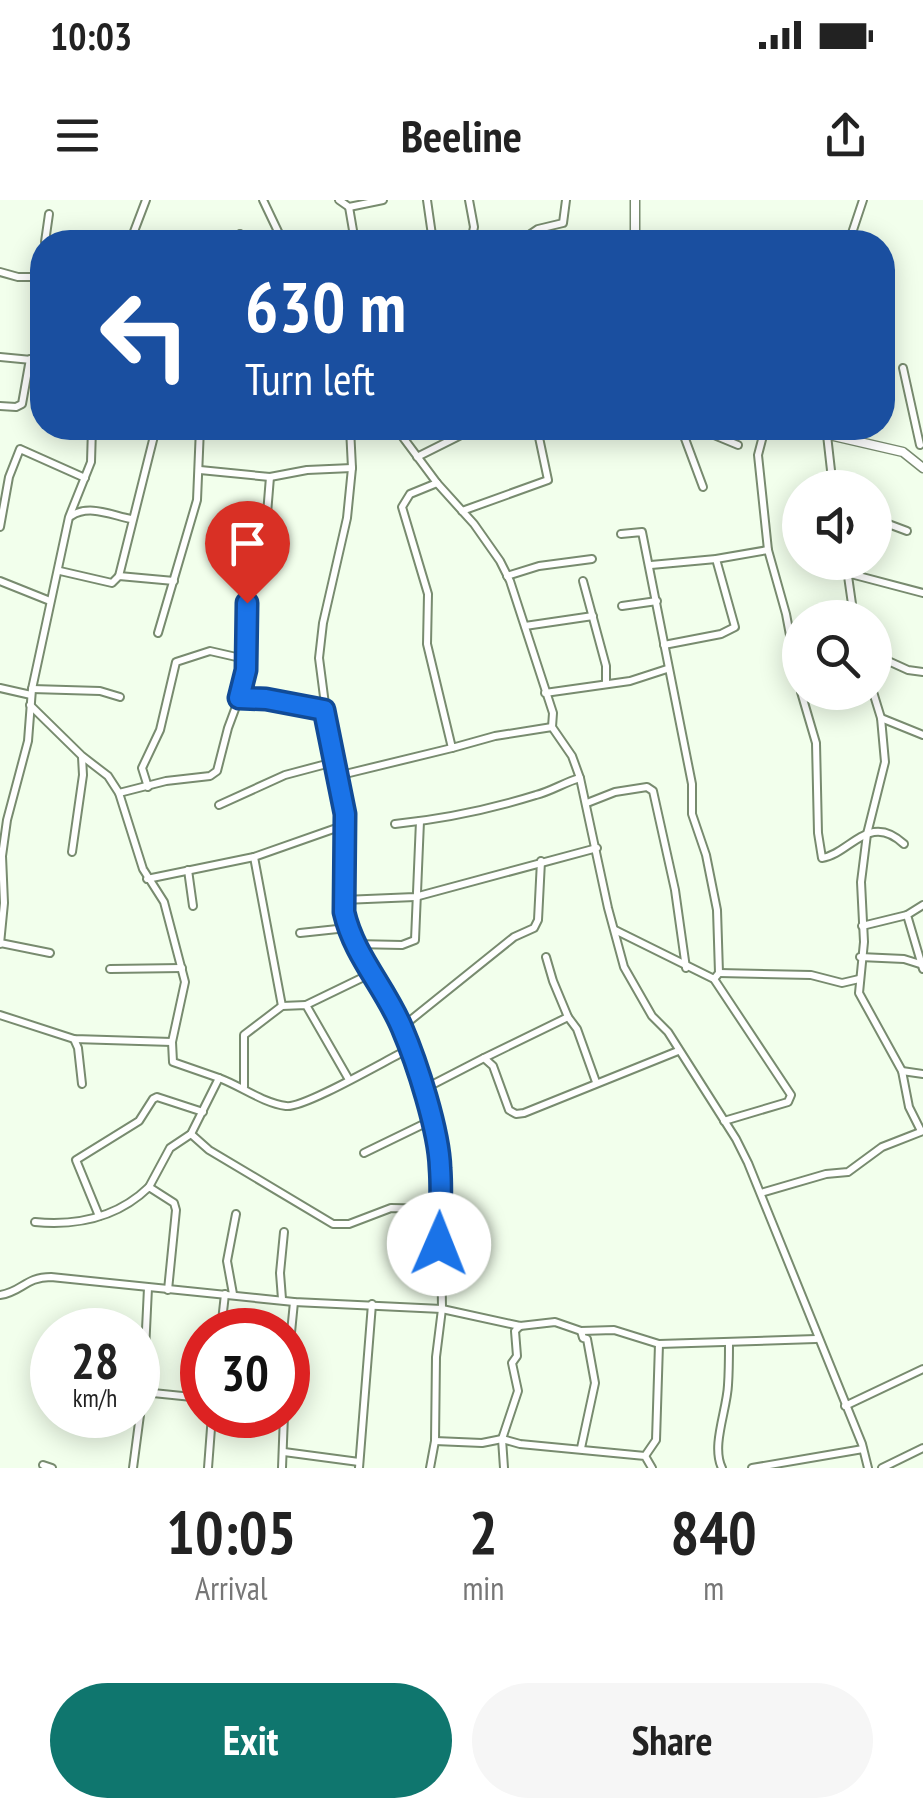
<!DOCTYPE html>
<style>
body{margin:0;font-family:"PT Sans Narrow",sans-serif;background:#f6f6f6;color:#222;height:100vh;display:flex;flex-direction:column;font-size:38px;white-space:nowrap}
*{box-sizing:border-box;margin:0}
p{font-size:32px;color:#767676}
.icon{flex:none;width:55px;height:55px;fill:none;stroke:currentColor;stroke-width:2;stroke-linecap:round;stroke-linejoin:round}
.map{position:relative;height:1268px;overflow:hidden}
.drawer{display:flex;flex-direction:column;background:#fff;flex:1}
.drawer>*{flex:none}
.guide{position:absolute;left:30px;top:30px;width:865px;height:210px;border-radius:40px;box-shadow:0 5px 25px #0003;background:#1a4fa0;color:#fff;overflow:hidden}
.fabs{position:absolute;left:782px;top:270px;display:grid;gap:20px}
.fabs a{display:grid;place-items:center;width:110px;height:110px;border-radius:50%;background:#fff;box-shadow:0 5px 25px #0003;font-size:50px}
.speed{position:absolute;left:30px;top:1108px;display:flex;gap:20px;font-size:50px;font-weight:700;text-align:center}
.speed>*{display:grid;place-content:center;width:130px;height:130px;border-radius:50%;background:#fff;box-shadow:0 5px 25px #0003;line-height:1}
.speed small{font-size:25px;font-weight:400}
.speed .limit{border:15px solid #d22;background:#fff;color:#111}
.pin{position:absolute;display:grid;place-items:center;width:85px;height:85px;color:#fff;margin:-102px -42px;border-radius:50% 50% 50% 0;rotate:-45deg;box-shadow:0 0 10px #0007}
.pin .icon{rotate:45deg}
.me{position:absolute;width:110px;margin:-55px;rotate:1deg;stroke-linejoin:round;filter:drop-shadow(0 0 8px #0008)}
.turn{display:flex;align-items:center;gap:35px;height:210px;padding:0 50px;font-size:45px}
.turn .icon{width:130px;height:130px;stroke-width:2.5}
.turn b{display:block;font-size:70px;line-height:85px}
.eta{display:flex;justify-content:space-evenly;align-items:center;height:170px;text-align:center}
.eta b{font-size:60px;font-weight:700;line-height:70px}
.button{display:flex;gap:20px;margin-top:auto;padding:20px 50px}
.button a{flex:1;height:115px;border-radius:60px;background:#0f766e;color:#fff;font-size:40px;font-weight:700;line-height:115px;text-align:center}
.button a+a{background:#f6f6f6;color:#222}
.status{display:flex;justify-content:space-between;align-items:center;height:70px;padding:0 50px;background:#fff;direction:ltr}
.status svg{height:28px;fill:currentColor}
header{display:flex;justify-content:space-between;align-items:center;height:130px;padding:0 50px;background:#fff;font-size:45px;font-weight:700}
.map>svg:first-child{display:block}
</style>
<div class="status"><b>10:03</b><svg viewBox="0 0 49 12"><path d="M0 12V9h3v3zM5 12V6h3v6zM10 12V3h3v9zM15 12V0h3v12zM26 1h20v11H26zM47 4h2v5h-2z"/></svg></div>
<header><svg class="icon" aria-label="menu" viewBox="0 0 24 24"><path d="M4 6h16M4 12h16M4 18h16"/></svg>Beeline<svg class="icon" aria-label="share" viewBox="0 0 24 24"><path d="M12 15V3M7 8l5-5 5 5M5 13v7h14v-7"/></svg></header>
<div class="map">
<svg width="923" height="1268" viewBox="0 0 923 1268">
<rect width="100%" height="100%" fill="#f2ffec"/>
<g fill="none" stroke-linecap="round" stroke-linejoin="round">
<defs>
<g id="minor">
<path d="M263,0L283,42"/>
<path d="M339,0L349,7L383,0"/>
<path d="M427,0L433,42"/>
<path d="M469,0L474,27L471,42"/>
<path d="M349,7L355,42"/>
<path d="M45,42L49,14"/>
<path d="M130,42L146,0"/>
<path d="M240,42V34"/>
<path d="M482,42H494"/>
<path d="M503,42H506"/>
<path d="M511,42H519L538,29L563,23L566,0"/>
<path d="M699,42L719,40"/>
<path d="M849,42L863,0"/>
<path d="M0,72L18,77H42"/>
<path d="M40,77L42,62"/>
<path d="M0,157L42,161"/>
<path d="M903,168L920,245"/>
<path d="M0,206L16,207L22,204L30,159"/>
<path d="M350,228L352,268L347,318L323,423L319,458L330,543L345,613L343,700L347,728L370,774L402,827L432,920L440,964L442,1109L436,1157L435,1241L430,1268"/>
<path d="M396,228L437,283L474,324L500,361L510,381L553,513L552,527L572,556L580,578L608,708L624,767L652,816L668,832L736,939L748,963L862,1244L868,1268"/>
<path d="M681,228L703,287"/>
<path d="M697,228L738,245"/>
<path d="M765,228L758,255L768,350L786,414L800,488"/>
<path d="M827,235L833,288"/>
<path d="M417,257L463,234L487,228"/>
<path d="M200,270L270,277L307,270L352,268"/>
<path d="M437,283L410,294L402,307L428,394L427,444L452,548L495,536L552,527"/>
<path d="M462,311L548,280L537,228"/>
<path d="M71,316C89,304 111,315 131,319"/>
<path d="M875,319L907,331"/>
<path d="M0,327L9,277L20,249L85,278"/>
<path d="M621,334L642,332L692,584V614L706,655L717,710L719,773L714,779"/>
<path d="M846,362L854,418"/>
<path d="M651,365L716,359L768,350"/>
<path d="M60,371L112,383L119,376L174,381"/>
<path d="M847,373L923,393"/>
<path d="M119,376L156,228"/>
<path d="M507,376L539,366L592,359"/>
<path d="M0,381L50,401"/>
<path d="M583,381L606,466V484"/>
<path d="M622,406L657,401"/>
<path d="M525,426L593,416"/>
<path d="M158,433L197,300L200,228"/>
<path d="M664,445L721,434L735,427L716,359"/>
<path d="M875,455L908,470L923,472"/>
<path d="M0,488L31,495"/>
<path d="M32,489L100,491L120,497"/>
<path d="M801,492L816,543L818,633L822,658C850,654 869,611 904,644"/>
<path d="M873,492L881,518L885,562L867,634L861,682L864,742L859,793L902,871L909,907L921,931"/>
<path d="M545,493L630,481L667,469"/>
<path d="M239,499H266L324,510"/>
<path d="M30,505L82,556L108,576L119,593L143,669L164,702L185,782L172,842L173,862L219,878L191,934L170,948L149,987"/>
<path d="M881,518L923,535"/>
<path d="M337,576L452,548"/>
<path d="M148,587L142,568L160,530L176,462L210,451L245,459"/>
<path d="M119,593L166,581L210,576L217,571L228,528L244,485L247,403L267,314L270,277"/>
<path d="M587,603L615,592L647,587L653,591L675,690L686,768"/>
<path d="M219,605L285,575L334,562"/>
<path d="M395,624C442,619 491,609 536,595C552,591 565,582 580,578"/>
<path d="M72,652L83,575L82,557"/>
<path d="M188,670L193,706"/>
<path d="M147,679L254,657"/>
<path d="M343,700L415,697L597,648"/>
<path d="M923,705L907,715L923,769"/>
<path d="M862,726L907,715"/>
<path d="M615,730L714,779L791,895L788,902L724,921"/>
<path d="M300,733L347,728"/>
<path d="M0,743L50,753"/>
<path d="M0,744L4,703L2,656L7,620L28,541L32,489L69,317L91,262L92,228"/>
<path d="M354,744L402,745L415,740L420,621"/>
<path d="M546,757L553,781L568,817L577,829L596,882"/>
<path d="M860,757L904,759L923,765"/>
<path d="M110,769L182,768"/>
<path d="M719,773L811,775L842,783L859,779"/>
<path d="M306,805L370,774"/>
<path d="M282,806L254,657L345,625"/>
<path d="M0,815L74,839L172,842"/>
<path d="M402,827L514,737L534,728L538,720L541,661"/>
<path d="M74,839L78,848L82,884"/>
<path d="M484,858L568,817"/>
<path d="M902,871L923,874"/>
<path d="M219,878C241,886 263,903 286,906C303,909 388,859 409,849"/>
<path d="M244,887V835L282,806L306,805L348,878"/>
<path d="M422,890L484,858L493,866L509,910L516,914L524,913L678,851"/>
<path d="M191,934L209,950L333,1024H349L391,1008L440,1009"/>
<path d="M364,953L432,920"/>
<path d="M761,993L826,974L848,972L882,947L923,931"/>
<path d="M99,1016L76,960L139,921L153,899L157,897L203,912"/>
<path d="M35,1022C78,1026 117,1018 149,987L174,1003L176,1010L168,1090"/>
<path d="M233,1094L227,1061L236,1014"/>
<path d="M0,1095C22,1092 25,1077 51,1077L294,1102L442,1109L520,1126L555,1122L581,1131L614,1130L659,1144L816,1139"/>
<path d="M282,1099L280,1073L284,1032"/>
<path d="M221,1130L225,1094"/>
<path d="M288,1163L294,1102"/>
<path d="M143,1192L202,1198"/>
<path d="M845,1206L923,1169"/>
<path d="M435,1241L482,1243L502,1239L520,1244L645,1256L652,1268"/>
<path d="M581,1248L595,1183L587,1139L583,1138L581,1131"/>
<path d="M284,1252L359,1262"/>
<path d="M645,1256L656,1240L659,1144"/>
<path d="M43,1265L52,1268"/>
<path d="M133,1268L143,1192L148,1088"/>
<path d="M208,1268L212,1215"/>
<path d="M282,1268L284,1215"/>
<path d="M359,1268L372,1104"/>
<path d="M504,1268L502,1239L518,1191L512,1163L517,1156L515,1131L520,1126"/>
<path d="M722,1268C711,1246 727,1210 728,1185C729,1171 729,1157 729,1143"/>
<path d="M752,1268L863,1249"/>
<path d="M882,1268L923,1248"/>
</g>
<g id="tertiary">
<path d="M635,0V42"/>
<path d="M799,228L903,252L923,268"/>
</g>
</defs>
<!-- minor casing -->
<use href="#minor" stroke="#788b6f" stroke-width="10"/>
<!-- tertiary casing -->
<use href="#tertiary" stroke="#788b6f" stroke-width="11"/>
<!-- minor -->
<use href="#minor" stroke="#fff" stroke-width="6"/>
<!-- tertiary -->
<use href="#tertiary" stroke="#fff" stroke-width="8"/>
</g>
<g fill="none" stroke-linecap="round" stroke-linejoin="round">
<defs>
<path id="route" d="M247,403L246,470L239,498L266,499L324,510L345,614L344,712C354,756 385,787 402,828C417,863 439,931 440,968C442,993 440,1019 439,1044"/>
</defs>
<!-- route casing -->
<use href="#route" stroke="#114b97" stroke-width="25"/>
<!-- route -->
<use href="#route" stroke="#1a73e8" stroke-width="18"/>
</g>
</svg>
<div class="fabs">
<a><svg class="icon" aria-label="sound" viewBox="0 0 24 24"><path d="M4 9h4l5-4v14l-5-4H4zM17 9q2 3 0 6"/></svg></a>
<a><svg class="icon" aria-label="search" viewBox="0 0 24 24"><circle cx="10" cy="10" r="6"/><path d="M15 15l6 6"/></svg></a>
</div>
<div class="speed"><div>28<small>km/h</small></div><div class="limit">30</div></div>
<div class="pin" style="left:247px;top:403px;background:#d93025"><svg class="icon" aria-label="arrive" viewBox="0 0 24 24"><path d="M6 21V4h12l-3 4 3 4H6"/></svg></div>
<svg class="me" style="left:439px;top:1044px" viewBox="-20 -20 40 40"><circle r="19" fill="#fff"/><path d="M0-13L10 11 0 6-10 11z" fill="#1a73e8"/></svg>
<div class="guide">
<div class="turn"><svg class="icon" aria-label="left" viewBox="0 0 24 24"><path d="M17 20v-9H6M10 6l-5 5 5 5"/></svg><div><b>630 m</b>Turn left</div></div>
</div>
</div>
<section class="drawer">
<div class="eta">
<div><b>10:05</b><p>Arrival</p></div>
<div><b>2</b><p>min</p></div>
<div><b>840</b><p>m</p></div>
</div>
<div class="button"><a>Exit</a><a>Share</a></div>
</section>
